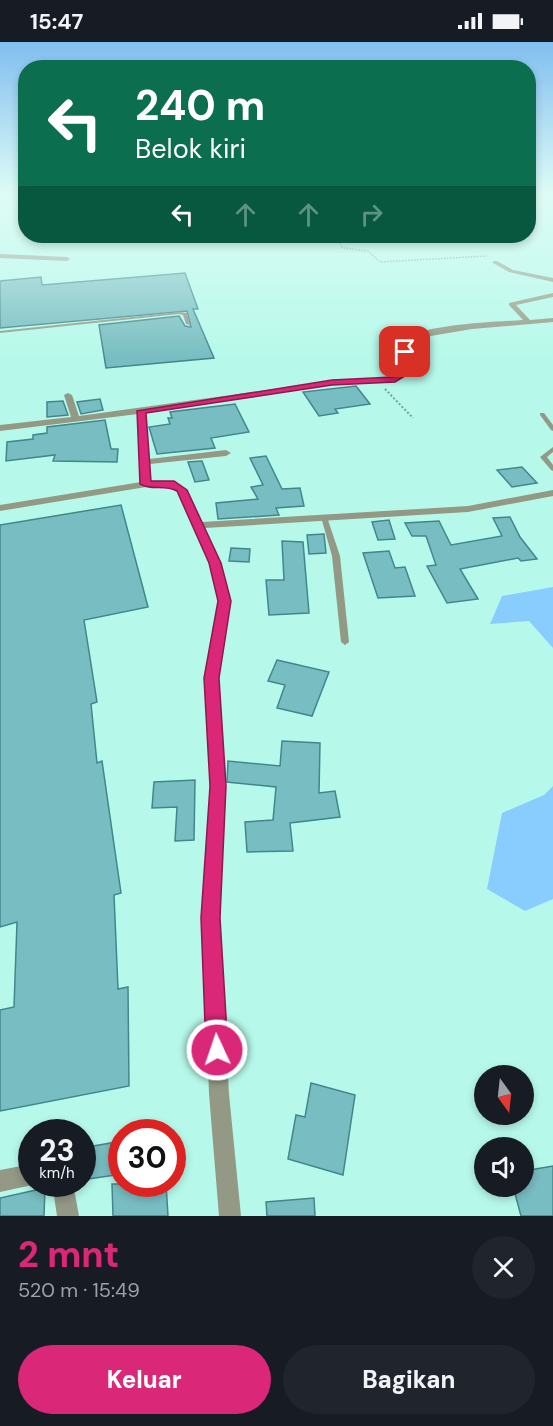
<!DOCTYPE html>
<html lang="id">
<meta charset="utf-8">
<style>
body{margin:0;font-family:"DM Sans",sans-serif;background:#20242c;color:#f1f3f6;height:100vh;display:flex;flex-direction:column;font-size:22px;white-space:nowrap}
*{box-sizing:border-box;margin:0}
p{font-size:20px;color:#9ea1a6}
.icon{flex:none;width:33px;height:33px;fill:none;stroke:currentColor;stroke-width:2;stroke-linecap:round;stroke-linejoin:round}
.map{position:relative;height:1174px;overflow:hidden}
.drawer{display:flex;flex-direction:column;background:#171b24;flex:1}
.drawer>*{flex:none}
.hud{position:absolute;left:18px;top:18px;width:518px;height:183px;border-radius:24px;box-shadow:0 3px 9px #0003;background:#0b6e4f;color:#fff;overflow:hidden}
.needle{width:39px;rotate:165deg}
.fabs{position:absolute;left:474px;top:1023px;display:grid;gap:12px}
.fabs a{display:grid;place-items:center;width:60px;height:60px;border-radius:50%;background:#171b24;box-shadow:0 3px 9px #0003;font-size:30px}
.speed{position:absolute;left:18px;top:1077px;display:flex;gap:12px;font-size:30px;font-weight:700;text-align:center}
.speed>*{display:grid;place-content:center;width:78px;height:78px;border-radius:50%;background:#171b24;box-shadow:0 3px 9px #0003;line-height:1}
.speed small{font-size:15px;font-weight:400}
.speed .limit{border:9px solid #d22;background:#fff;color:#111}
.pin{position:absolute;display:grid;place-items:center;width:51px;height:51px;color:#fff;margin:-26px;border-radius:12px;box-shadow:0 3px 9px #0006}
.me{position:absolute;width:66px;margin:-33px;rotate:357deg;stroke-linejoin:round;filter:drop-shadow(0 0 4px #0008)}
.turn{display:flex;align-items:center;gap:21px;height:126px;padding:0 18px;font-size:27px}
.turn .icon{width:78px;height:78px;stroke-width:2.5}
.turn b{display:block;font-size:42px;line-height:51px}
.lanes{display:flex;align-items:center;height:57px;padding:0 18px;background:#0003;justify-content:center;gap:30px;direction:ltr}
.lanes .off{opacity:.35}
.round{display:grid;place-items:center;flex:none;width:63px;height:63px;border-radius:32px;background:#20242c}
.head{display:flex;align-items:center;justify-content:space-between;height:102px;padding:0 18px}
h1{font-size:36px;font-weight:800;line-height:45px;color:#db2777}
.primary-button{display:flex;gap:12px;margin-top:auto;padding:12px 18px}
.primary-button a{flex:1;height:69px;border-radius:36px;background:#db2777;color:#fff;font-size:24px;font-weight:800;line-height:69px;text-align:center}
.primary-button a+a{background:#20242c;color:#f1f3f6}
.status{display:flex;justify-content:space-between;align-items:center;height:42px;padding:0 30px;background:#171b24;direction:ltr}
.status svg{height:16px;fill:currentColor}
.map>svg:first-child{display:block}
</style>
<div class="status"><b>15:47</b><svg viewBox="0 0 49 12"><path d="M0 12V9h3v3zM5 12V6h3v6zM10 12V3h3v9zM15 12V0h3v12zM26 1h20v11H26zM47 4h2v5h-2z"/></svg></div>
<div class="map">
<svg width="553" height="1174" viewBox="0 0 553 1174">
<rect width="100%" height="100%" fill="#b6f9ea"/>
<!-- water -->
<g fill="#88cdfd">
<path d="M553,545V606L529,579L490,582L502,554Z"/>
<path d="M553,744V857L525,869L487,847L502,771L544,753Z"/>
</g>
<!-- building -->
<g fill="#78bdc1" stroke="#42878b" stroke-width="1.5">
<path d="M185,231L198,267H193L214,316L106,326L99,283L179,274L185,284L191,285L187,269L0,286V239L41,235L42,243Z"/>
<path d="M356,344L370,362L335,367L338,371L319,374L303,350Z"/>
<path d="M100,357L103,368L81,372L77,360Z"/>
<path d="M63,359L68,373L47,375V360Z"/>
<path d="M235,362L249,390L211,396L215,406L157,412L149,385L170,382L168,376H172L170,370Z"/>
<path d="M105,378L111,407H118L117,420L53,419L55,413L6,419L7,400L33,397V393L47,391V385Z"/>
<path d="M266,414L282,447L300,446L304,464L276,466L279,473L218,477L216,461L258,457L251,445L263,443L250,416Z"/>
<path d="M202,419L209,438L195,440L188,420Z"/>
<path d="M522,425L537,441L512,445L497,428Z"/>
<path d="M121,463L148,565L84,578L97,660L91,662L97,721L102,719L121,851L114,853L118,947L128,945L129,1044L0,1069V968L14,965L17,880L0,885V483Z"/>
<path d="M510,475L520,495L537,517L521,519L518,516L460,527L478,557L447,561L427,524L436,523L426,494H412L405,481L439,479L451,503L502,494L493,476Z"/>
<path d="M389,478L395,497L378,498L372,480Z"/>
<path d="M324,492L326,511L309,512L307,493Z"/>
<path d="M282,499L303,500L309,571L269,573L266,538H284Z"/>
<path d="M231,506L250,507L249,520L229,519Z"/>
<path d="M389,509L395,526L405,525L415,554L378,556L363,511Z"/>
<path d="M277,618L329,630L312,674L277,666L285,643L268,639Z"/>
<path d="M282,699L320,701L319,751L335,749L340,775L290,781L293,809L247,810L245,780L273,778L276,745L227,740L228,719L280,724Z"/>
<path d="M195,738L194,798L175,799L177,765L152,766L154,740Z"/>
<path d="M311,1041L355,1053L343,1133L288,1117L296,1073L305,1075Z"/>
<path d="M111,1101V1104L122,1101V1132L82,1138V1106Z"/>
<path d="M553,1124V1174H521L513,1144H524V1129Z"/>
<path d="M112,1142H166L168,1174H113Z"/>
<path d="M45,1146L44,1174H0V1156Z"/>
<path d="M314,1156L315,1174H267L266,1160Z"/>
</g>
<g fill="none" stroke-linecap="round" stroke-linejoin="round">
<!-- path-far1 -->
<path stroke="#73a499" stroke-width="1.5" stroke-dasharray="1.5 1.5" stroke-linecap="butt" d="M335,194L343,206L368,209L380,220L487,214"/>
<!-- path -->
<path stroke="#73a499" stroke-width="2" stroke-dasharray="2 2" stroke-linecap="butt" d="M385,347L413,376"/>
<!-- service -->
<g fill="#939984" fill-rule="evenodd">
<path d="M179,270L187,271L190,283L186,282L183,273L179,272L0,291V289Z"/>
<path d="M540,371H544L553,383V389L551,388L540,373Z"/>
<path d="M553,405V410L547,415L553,423V429L551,428L540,415Z"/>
<path d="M324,473L327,475L340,514L349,600L345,603L341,600L332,514L321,475Z"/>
</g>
<!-- minor -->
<g fill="#939984" fill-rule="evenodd">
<path d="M0,212L67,215L70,217L67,219L0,216Z"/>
<path d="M493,219H497L513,228L553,236V240L509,230L493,221Z"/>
<path d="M553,251V255L516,263L530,278L553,276V280L472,287L413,297L406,301L409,311L408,332L395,339L332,343L146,371L149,417L226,408L231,411L226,414L150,422L151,439C189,437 187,448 202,480L468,464L553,448V454L468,470L205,486L220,521L230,559L218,636L225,744L219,876L229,1052L241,1174H219L209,1052L203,876L211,744L206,636L218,559L210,521L178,450L168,444L146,445L0,469V463L141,440L138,372L0,389V383L71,375L64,353L68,351L72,353L79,374L332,339L393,335L400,331L401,311L398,300C420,282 494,280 523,278L509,263V261Z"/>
<path d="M32,1122V1142H37L0,1150V1128Z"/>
<path d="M48,1142H70L75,1152L79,1174H57L54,1154Z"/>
</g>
</g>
<!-- sky -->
<linearGradient id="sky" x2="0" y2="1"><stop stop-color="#81bef0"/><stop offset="0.48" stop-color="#defcf6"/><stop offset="1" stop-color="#defcf6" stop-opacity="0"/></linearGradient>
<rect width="553" height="317" fill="url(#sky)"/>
<!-- route -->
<path fill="#db2777" stroke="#8e194d" stroke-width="1.5" d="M405,308L409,310L408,332L395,340L332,343L146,371L151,439H174L187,448L221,521L231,559L219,636L226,744L220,876L228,1008L225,1016L217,1019L209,1016L206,1008L201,876L210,744L204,636L218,559L209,521L177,449C165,442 151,449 140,442L137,369L332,338L393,335L400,331L401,310Z"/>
</svg>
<div class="fabs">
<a><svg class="needle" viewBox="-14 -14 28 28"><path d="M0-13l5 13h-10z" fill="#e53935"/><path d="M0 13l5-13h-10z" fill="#9ea1a6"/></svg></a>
<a><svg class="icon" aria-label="sound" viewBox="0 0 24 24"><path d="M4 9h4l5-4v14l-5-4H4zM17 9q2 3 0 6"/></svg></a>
</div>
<div class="speed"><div>23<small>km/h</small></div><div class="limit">30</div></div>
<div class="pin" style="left:405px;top:310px;background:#d93025"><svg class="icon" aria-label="arrive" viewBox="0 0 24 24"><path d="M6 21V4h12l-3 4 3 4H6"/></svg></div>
<svg class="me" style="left:217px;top:1008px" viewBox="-20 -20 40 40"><circle r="17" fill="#db2777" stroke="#fff" stroke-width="3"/><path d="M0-11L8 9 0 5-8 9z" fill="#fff"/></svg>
<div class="hud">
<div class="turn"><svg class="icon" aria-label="left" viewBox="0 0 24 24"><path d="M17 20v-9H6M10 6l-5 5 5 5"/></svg><div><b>240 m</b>Belok kiri</div></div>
<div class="lanes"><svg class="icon" aria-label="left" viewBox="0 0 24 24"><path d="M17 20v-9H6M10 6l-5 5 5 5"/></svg><svg class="icon off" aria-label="ahead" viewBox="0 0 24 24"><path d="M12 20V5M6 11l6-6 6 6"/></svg><svg class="icon off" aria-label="ahead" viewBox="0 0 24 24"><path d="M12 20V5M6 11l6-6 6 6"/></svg><svg class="icon off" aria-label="right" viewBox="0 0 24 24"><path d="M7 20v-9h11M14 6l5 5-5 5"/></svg></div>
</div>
</div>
<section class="drawer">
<div class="head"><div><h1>2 mnt</h1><p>520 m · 15:49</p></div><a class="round"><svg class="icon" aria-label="close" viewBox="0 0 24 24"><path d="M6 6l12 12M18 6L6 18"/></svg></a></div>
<div class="primary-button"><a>Keluar</a><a>Bagikan</a></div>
</section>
